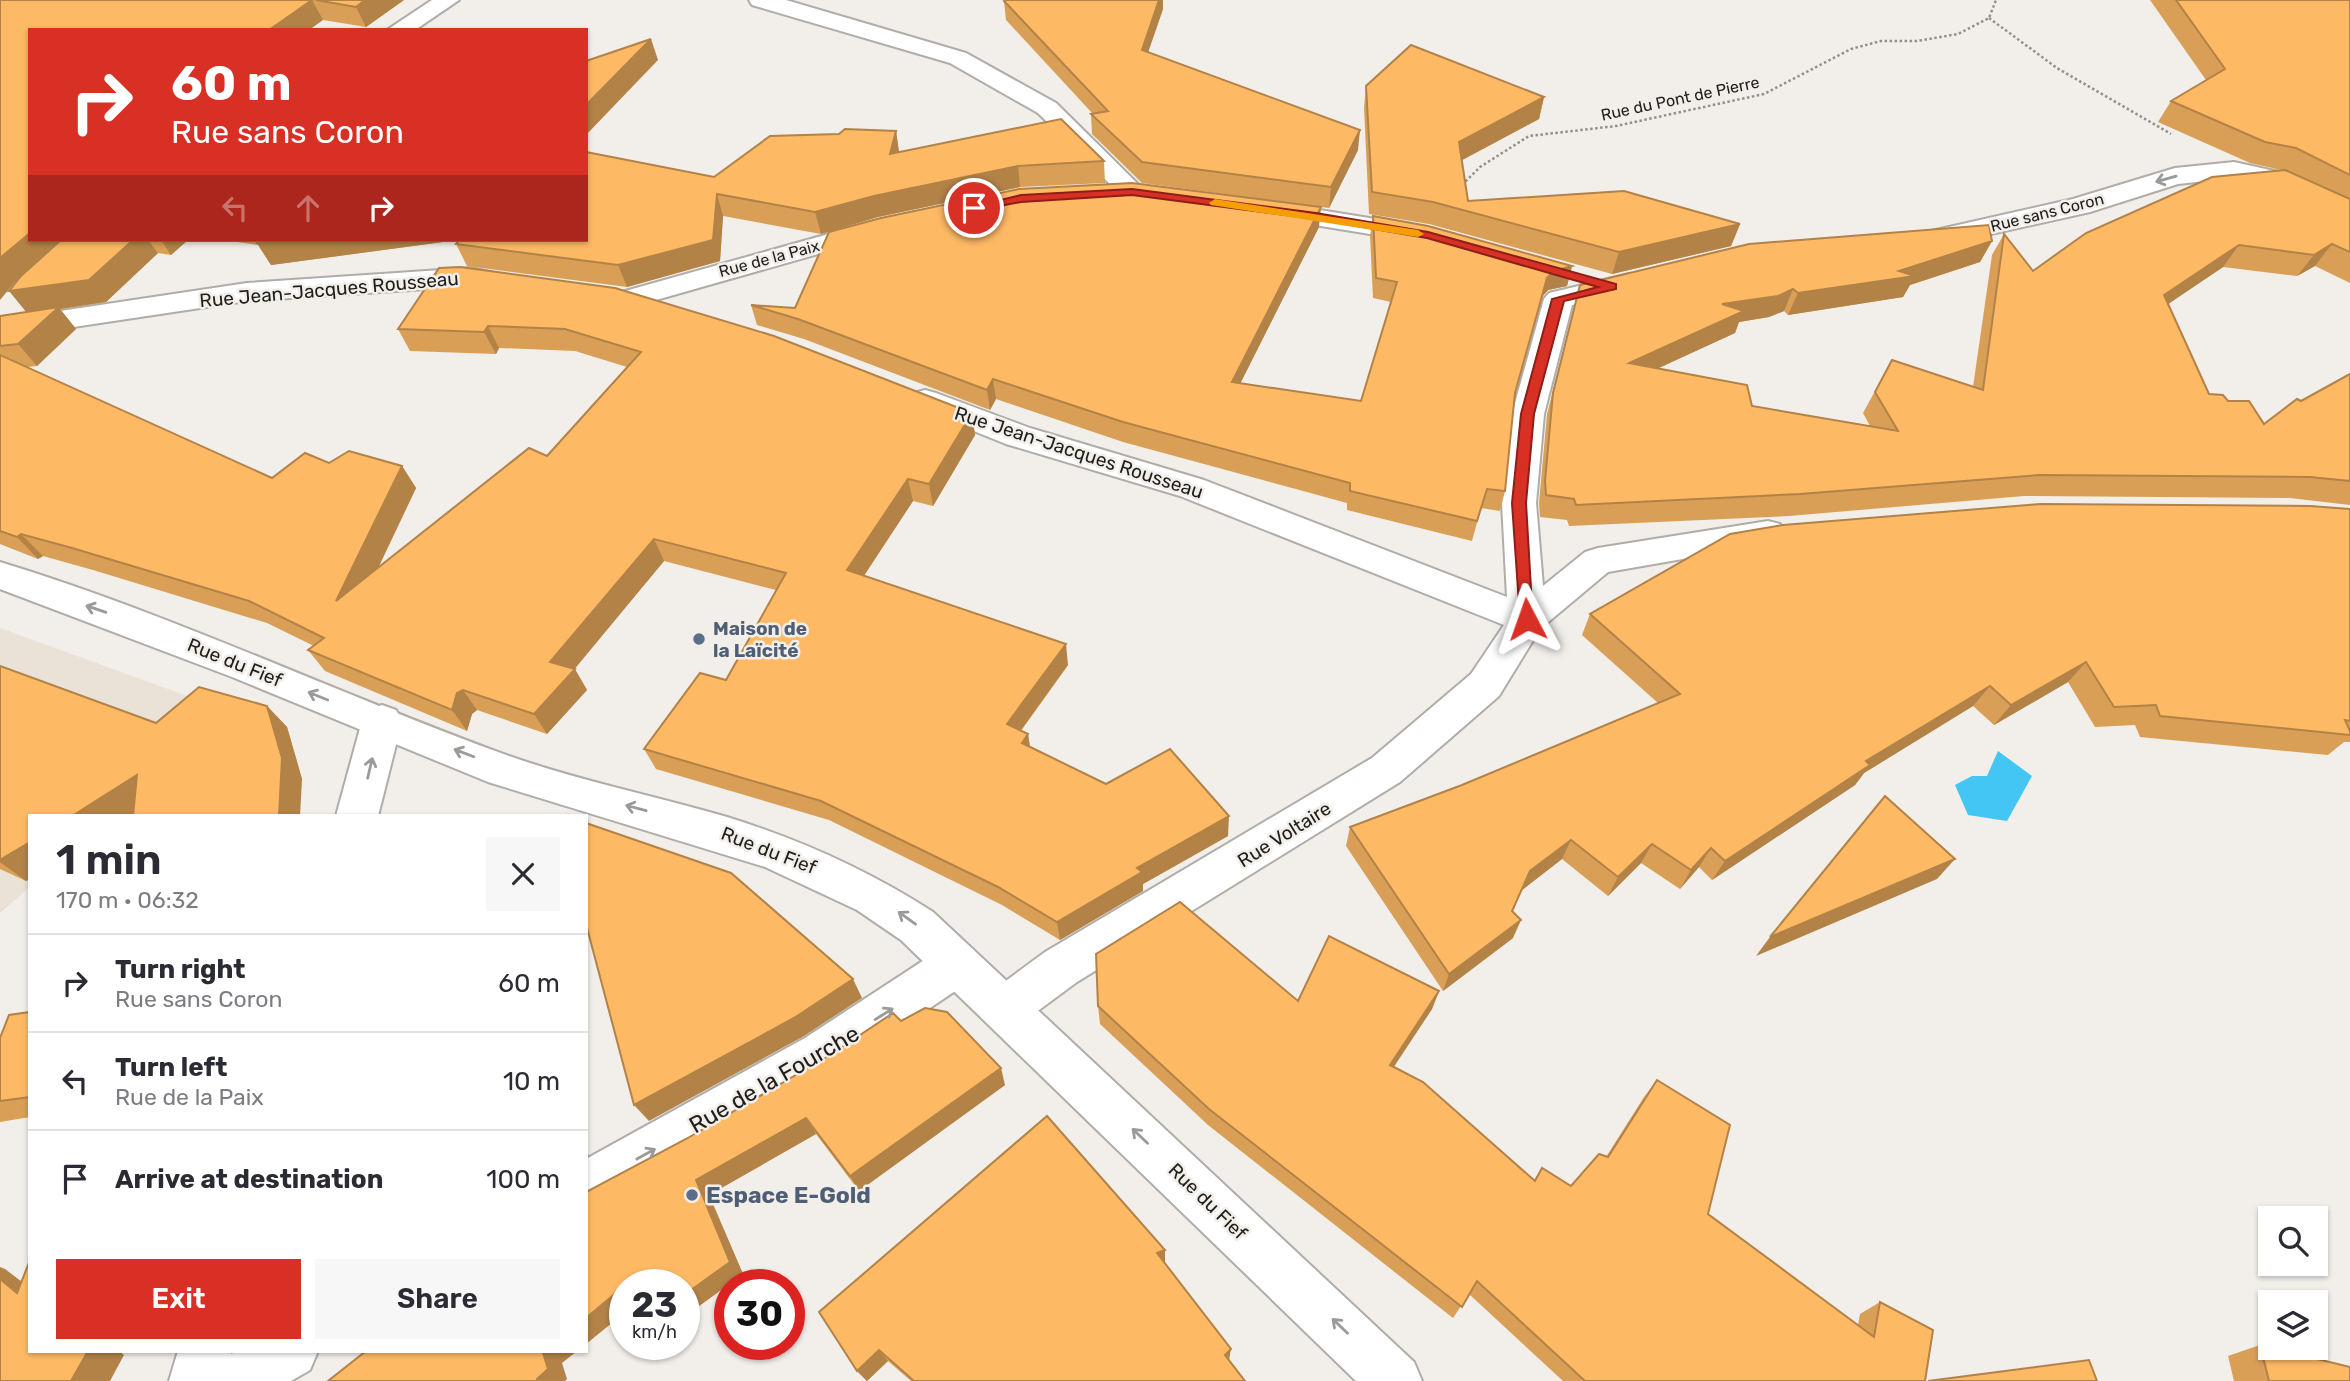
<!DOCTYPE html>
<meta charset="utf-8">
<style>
body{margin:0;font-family:Rubik,sans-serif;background:#f7f7f7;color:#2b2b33;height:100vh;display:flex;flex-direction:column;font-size:26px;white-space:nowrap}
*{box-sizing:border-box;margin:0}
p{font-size:23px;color:#7c7c81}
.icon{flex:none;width:38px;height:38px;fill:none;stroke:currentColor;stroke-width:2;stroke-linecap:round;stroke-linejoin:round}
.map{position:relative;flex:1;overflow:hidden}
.panel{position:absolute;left:28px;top:814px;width:560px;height:539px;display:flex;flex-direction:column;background:#fff;border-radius:0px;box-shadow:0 2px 5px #0004}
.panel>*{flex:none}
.guide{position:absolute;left:28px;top:28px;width:560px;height:214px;border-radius:0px;box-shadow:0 2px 5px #0004;background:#d93025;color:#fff;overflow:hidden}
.buttons{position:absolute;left:2258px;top:1206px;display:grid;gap:14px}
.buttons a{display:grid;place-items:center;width:70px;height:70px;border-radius:0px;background:#fff;box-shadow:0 2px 5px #0004;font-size:35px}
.speed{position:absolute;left:609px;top:1269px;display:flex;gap:14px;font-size:35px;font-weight:700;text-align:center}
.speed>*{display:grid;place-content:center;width:91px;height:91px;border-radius:50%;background:#fff;box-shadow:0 2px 5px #0004;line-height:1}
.speed small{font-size:18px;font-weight:400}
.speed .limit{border:10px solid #d22;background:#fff;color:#111}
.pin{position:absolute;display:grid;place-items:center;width:60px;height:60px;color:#fff;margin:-30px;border:4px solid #fff;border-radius:50%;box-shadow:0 2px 7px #0007}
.me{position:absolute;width:77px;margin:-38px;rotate:356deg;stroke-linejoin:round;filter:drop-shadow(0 0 5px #0008)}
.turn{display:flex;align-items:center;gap:24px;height:147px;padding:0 28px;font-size:32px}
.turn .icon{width:91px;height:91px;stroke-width:2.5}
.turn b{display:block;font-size:49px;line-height:60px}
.lanes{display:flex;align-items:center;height:66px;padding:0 28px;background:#0003;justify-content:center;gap:35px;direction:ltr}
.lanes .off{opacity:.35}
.round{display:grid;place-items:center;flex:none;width:74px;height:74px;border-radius:0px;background:#f7f7f7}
.head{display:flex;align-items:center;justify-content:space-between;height:119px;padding:0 28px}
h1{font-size:42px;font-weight:600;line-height:52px}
.button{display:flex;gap:14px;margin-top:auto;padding:14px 28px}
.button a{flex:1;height:80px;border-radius:0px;background:#d93025;color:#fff;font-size:28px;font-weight:600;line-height:80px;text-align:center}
.button a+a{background:#f7f7f7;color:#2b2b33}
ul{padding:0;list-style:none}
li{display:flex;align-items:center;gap:21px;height:98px;padding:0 28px;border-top:2px solid #e1e1e2}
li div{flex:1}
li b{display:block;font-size:26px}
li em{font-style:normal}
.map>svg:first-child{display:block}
</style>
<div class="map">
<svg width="2350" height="1381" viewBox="0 0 2350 1381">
<rect width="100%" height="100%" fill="#f2eeea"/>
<!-- built -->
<path fill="#eae1d7" d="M0,628L259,722L220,756L132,815L30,816V887L0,913Z"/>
<!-- water -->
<path fill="#43c6f4" d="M1998,751L2032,776L2007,821L1968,815L1955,785L1972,776H1987Z"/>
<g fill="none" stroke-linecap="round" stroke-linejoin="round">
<defs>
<g id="street">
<path d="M432,0H459L415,30H387Z"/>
<path d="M749,0H786L966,53L1056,103L1146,192L1142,198H1124L1038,113L950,63L752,5Z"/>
<path d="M2234,162L2279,172L2350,208V227L2261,184L2234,178L2178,184L2090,212L1937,246L1927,244L1923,238L1927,232L2073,199L2175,168Z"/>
<path d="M1270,202L1425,227L1435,229L1439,235L1435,241L1425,243L1260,216L1256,210L1260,204Z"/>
<path d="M875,221L885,223L889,229L885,235L628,308L618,305L613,299L618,293Z"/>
<path d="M471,268L494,273L498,279L494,285L471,286L247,301L0,338V320L247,283Z"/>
<path d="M1629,274L1639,277L1643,283L1639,289L1572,305L1544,414L1536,503L1543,586L1585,552L1598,548L1768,521L1780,524L1785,533L1780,542L1608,572L1540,629L1499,696L1400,782L1077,982L1020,1024L1004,1031L988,1024L981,1009L988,994L1045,952L1372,758L1471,674L1504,625L1180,496L1006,444L914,407L909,400L914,393L925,390L936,393L1030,428L1204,480L1507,597L1502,503L1512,414L1544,299L1549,293Z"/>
<path d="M382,705L396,710L402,721L378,816H336L362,721L368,710Z"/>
<path d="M957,943L973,949L979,964L973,979L838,1070L698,1152L586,1212V1159L805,1038L941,949Z"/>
<path d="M178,1351H232L231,1354L237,1351H318L310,1370L291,1381H169Z"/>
</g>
<path id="secondary" d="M0,562C174,615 338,694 509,756C580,781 655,796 727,817C801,840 868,870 933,912L1414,1362L1422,1381H1356L901,940L857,910L765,867L488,782L232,677L0,589Z"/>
</defs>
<!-- street casing -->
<use href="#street" stroke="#b0ada9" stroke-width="4"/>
<!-- secondary casing -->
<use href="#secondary" stroke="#b0ada9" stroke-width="4"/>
<!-- path -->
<g stroke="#92908d" stroke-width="2.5" stroke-dasharray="2.5 2.5" stroke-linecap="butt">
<path d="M1989,18L2057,68L2171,134"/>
<path d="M1462,185L1480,167L1529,136L1616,126L1764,94L1851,49L1881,41H1917L1958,34L1989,18L1996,0"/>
</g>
<!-- street -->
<use href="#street" fill="#fff" fill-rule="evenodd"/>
<!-- secondary -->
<use href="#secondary" fill="#fff" fill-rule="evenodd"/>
</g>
<!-- wall -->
<g fill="#da9f57">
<path d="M0,0H404L366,27L323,20L30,30V240H188L171,255L158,253L106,302L60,309L76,329L37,366L27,367L272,478L329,463L402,466L416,488L378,568L547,456L627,367L575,351L499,348L496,354L410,351L398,329L439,268L972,413L975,435L933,506L913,501L864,576L1068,665L1021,731L1028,734L1030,747L1106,784L1228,836L1143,884V891L1060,940L1002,905L829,820L656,769L644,749L726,680L776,590L664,561L574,669L587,690L547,734L477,710L472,714L467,731L325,671L308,650L314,646L267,623L93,570L43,556L38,559L0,544V316L26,312L18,280L15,282Z"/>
<path d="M2150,0H2350V283L2315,266L2297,276L2223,267L2168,304L2209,394L2228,401L2264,424L2350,374V505L2290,498L2024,496L1789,516L1569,526L1567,520L1540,517L1539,503L1547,414L1580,285L1992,241L1980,262L1910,285L1903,297L1788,315L1784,311L1769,317L1739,322L1735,333L1658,368L1752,406L1870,426L1863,413L1892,360L1973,387L1992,255L2004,234L2033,271L2281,170L2250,163L2158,122L2171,101L2206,80Z"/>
<path d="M1004,1L1163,9L1148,52L1358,150L1329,208L1142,183L1092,134L1091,114H1093L1006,20Z"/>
<path d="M1366,86L1544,97L1539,119L1461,160L1468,201L1740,224L1731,246L1612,274L1429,224L1369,214L1364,108Z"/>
<path d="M896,131L899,152L1104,161L1105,183L1020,187L878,217L821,234L723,216L720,261L627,287L467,266L456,244L714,177L839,134Z"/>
<path d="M1373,216L1572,266L1567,286L1548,290L1541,298L1514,395L1505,491L1500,511L1481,508L1472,541L1347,510V503L1123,442L996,399L990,410L804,339L757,325L751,305L795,308L1319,227L1240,383L1361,401L1391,302L1373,298L1370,236Z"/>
<path d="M224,240H458L271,265L258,245Z"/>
<path d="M2350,509V742H2344L2328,755L2140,737L2135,725L2095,727L2068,682L1994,725L1973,706L1864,773L1855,785L1712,880L1699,867L1680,889L1641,863L1608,896L1562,859L1522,890L1513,911V938L1443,991L1346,846L1350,827L1462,785L1658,703L1582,635L1590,614Z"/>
<path d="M0,666L156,723L267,706L287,727L302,779L133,813L26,881L0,869Z"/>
<path d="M1439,991L1432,1009L1394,1067L1534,1180L1542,1168L1571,1186L1606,1157L1644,1097L1657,1080L1708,1214L1858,1325L1860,1314L1880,1302L1925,1381H1563L1469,1294L1453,1318L1208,1125L1100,1024L1098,1006L1298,1001Z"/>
<path d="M30,1012V1117L0,1122V1038Z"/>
<path d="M901,1021L1005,1085L859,1191L816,1134L709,1195L743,1274L684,1317V1284H625V1312L586,1344V1192L686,1139Z"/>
<path d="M1165,1250V1263L1229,1360L1245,1381H911L888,1361L867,1381L857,1371L819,1312Z"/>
<path d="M2260,1345L2350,1381H2234L2228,1356Z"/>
</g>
<!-- shaded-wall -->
<g fill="#b28247">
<path d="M312,0L323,20L309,30H269Z"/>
<path d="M365,0H404L366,27L356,7Z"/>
<path d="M1159,0H1163V9L1142,70V50Z"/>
<path d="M651,39L658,60L586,135V105Z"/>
<path d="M1544,97L1539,119L1455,164L1459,142Z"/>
<path d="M1360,130L1358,150L1329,208L1331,187Z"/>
<path d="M896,131L899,152L890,154Z"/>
<path d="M1018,166L1020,187L878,217L821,234L815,212L874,196Z"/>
<path d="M717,194L723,216L720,261L627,287L618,265Z"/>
<path d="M1321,207L1319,227L1231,402L1232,382Z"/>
<path d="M1740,224L1731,246L1612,274L1619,252Z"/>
<path d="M30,233V240H65L15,282L0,300V258Z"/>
<path d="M133,240H148L158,253L106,302L60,309L76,329L37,366L18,344L27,313L9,291Z"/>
<path d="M161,240H188L171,255Z"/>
<path d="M279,240H458L271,265L257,243Z"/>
<path d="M1992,241L1980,262L1910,285L1903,297L1788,315L1798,293L1899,271Z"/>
<path d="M2332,244L2315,266L2297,276L2314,255Z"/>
<path d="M2239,245L2223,267L2149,317L2164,295Z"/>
<path d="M1572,266L1567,286L1548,290L1541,298L1547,278L1554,271Z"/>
<path d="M1793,289L1784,311L1769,317L1739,322L1735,333L1622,385L1629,363L1722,304Z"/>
<path d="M488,326L499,348L496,354L484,332Z"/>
<path d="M993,379L996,399L990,410L987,390Z"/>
<path d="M972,413L975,435L933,506L929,484Z"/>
<path d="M402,466L416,488L352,623L336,601Z"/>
<path d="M908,479L913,501L853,592L847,570Z"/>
<path d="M21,534L43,556L38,559L17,537Z"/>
<path d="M654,539L664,561L563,683L550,662Z"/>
<path d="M1066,644L1068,665L1010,745L1007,724Z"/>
<path d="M2086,662L2068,682L1994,725L2011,705Z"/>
<path d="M575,669L587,690L547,734L534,714Z"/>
<path d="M1990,686L1973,706L1864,773L1855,785L1712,880L1725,861L1866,761Z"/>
<path d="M463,690L477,710L472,714L467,731L452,710L457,693Z"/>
<path d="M267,706L287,727L302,779L300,816H279Z"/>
<path d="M1028,734L1031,754L1022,743Z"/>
<path d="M137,775L160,796L130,816H72Z"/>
<path d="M1229,816L1228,836L1143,884V891L1060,940L1057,922L1137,868Z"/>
<path d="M1571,840L1562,859L1522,890L1504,929L1530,871Z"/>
<path d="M30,842V879L26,881L0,862V860Z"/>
<path d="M1652,844L1641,863L1608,896L1618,877Z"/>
<path d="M1711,848L1699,867L1680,889L1691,870Z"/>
<path d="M1955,859L1937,879L1756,956L1770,937Z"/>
<path d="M1521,920L1513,938L1443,991L1449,974Z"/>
<path d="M853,979L862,998L804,1036L649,1121L634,1105Z"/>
<path d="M1439,991L1432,1009L1384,1081L1390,1065Z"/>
<path d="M1001,1068L1005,1085L859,1191L850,1176Z"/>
<path d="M806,1118L816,1134L709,1195L743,1274L684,1317V1295L696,1180Z"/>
<path d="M1165,1250V1263L1157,1253Z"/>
<path d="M0,1267L5,1269L30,1288L17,1293L0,1279Z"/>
<path d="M617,1292L625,1298V1312L586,1344V1318Z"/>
<path d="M1231,1349L1229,1360L1225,1355Z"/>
<path d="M879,1350L888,1361L867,1381L857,1371Z"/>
<path d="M88,1351H119L124,1355L110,1381H71Z"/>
<path d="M546,1351H577L562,1363L567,1379L565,1381H539L537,1379L543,1353Z"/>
</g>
<!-- building -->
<g fill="#feb965" stroke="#b28247" stroke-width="2">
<path d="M0,0H312L269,30H30V233L0,258Z"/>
<path d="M316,0H365L356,7Z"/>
<path d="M1006,0H1159L1142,50L1360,130L1331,187L1142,162L1091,114L1108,111L1004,1Z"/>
<path d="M2176,0H2350V175L2296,148L2265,142L2171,101L2225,69Z"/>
<path d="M651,39L586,105V61Z"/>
<path d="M1411,45L1544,97L1459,142L1468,201L1624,191L1740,224L1619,252L1433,202L1372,192L1366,86Z"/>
<path d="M1061,119L1104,161L1018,166L874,196L815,212L717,194L713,240L618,265L456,244L459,240H586V152L714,177L770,136L839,134L845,129L896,131L890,154Z"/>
<path d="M2285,170L2350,199V252L2332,244L2314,255L2239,245L2164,295L2209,394L2223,395L2228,401H2249L2264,424L2297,399L2301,401L2350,374V481L2310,477L2039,475L1800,494L1576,505L1574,499L1546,495L1545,481L1553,393L1580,285L1749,244L1989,225L1992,241L1899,271L1915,276L1798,293L1793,289L1778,296L1722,304L1744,311L1629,363L1747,385L1752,406L1898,431L1875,392L1892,360L1983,390L2004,234L2033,271L2086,233L2212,177Z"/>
<path d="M1132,183L1321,207L1232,382L1361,401L1397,282L1376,278L1373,216L1428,226L1572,266L1554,271L1547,278L1515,393L1505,491L1487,489L1477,521L1350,491V483L1123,422L993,379L987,390L798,319L751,305L795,308L829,232L881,218L1019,189Z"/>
<path d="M61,240H133L89,280L9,291L21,276Z"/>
<path d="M258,240H279L257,243Z"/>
<path d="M460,267L615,288L774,336L972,413L929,484L908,479L847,570L1066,644L1007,724L1028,734L1022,743L1106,784L1170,749L1229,816L1137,868L1142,872L1057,922L998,887L821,801L644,749L700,673L726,680L786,573L654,539L550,662L575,669L534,714L463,690L457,693L452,710L308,650L324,638L249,601L72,548L21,534L17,537L0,531V355L272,478L305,453L329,463L349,451L402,466L336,601L529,448L547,456L641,352L565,329L488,326L484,332L398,329L439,268Z"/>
<path d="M59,307L18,344L0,346V316Z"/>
<path d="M2040,504L2310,506L2350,509V721L2345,720L2350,731V735L2160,716L2156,705L2114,707L2086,662L2011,705L1990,686L1866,761L1870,765L1725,861L1711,848L1691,870L1652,844L1618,877L1571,840L1530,871L1512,911L1521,920L1449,974L1350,827L1462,785L1680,694L1590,614L1730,534L1783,525Z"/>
<path d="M0,666L156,723L199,687L267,706L282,758L279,816H133L137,775L72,816H30V842L0,860Z"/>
<path d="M1885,796L1955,859L1770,937Z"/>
<path d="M586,823L731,873L853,979L794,1018L634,1105L586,924Z"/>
<path d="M1180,902L1298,1001L1329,936L1439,991L1390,1065L1423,1082L1535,1181L1542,1168L1571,1186L1599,1154L1608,1157L1657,1080L1730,1125L1708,1214L1874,1337L1880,1302L1933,1330L1925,1381H1585L1477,1281L1462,1307L1209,1109L1098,1006L1096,954Z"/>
<path d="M925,1008L947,1012L1001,1068L850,1176L806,1118L696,1180L730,1262L684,1295V1284H625V1306L617,1292L586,1318V1192L686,1139L830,1055L893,1013L901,1021Z"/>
<path d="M30,1012V1097L0,1101V1038L9,1015Z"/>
<path d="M1047,1116L1165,1250L1157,1253L1231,1349L1225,1355L1245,1381H914L879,1350L857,1371L819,1312Z"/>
<path d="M30,1260V1351H88L71,1381H0V1279L17,1293Z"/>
<path d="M2260,1345L2350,1367V1381H2269Z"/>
<path d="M366,1351H546L543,1353L548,1369L537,1379L539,1381H328Z"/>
<path d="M2089,1360L2097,1381H1928Z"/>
</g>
<!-- one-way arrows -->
<defs><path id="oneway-shaft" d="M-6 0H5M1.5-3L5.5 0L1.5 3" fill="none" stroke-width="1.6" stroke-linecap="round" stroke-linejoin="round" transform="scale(1.75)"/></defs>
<g stroke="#9a9a99">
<use href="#oneway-shaft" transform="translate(2166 179) rotate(164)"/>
<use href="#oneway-shaft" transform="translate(96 609) rotate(-161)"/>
<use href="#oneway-shaft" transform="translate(318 696) rotate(-158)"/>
<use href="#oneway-shaft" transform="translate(464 753) rotate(-159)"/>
<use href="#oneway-shaft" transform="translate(370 768) rotate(-77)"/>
<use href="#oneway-shaft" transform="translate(636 808) rotate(-165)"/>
<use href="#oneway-shaft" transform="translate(907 918) rotate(-144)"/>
<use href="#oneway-shaft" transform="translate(884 1014) rotate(-32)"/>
<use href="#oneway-shaft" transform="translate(1140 1136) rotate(-136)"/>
<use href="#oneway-shaft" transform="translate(646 1154) rotate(-29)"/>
<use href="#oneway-shaft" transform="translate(1340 1326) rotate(-136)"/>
</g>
<!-- route -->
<path fill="#d93025" stroke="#8d1f18" stroke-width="2" d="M1132,189L1316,213L1428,232L1616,284V289L1564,301L1534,414L1526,503L1533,623H1522L1520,619L1512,503L1521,414L1552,299L1598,287L1427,238L1316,219L1132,195L1021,202L974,211L968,208L1021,195Z"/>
<!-- slow -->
<path fill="#f59e0b" d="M1215,199L1418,230L1424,234L1418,237L1211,205L1209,203Z"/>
<!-- markers -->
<g fill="#5c6f8a" stroke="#f2eeea" stroke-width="2.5">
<circle cx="699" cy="639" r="7"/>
<circle cx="692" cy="1195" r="7"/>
</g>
<g text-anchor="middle" stroke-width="5" stroke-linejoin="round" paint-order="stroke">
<!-- far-street labels -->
<g font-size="16" fill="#1f1e1c" stroke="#f2eeea">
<text transform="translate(1680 98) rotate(-12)" y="6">Rue du Pont de Pierre</text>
<text transform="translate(2047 212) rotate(-14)" y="6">Rue sans Coron</text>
<text transform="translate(769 258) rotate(-15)" y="6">Rue de la Paix</text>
</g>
<!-- street labels -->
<g font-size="19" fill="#1f1e1c" stroke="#f2eeea">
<text transform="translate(329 289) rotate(-5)" y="7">Rue Jean-Jacques Rousseau</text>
<text transform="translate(1079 452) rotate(18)" y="7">Rue Jean-Jacques Rousseau</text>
<text transform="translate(235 662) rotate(22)" y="7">Rue du Fief</text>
<text transform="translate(1284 834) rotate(-32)" y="7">Rue Voltaire</text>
<text transform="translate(769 850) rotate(21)" y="7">Rue du Fief</text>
<text transform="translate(1208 1201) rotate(44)" y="7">Rue du Fief</text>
</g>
<!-- service labels -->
<g font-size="19" font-weight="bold" fill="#4e5e75" stroke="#f2eeea" text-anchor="start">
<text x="713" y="635">Maison de<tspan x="713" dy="22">la Laïcité</tspan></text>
</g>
<!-- near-street labels -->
<g font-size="23" fill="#1f1e1c" stroke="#f2eeea">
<text transform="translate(774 1079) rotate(-30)" y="8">Rue de la Fourche</text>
</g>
<!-- near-service labels -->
<g font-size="23" font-weight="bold" fill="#4e5e75" stroke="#f2eeea" text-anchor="start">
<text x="706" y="1203">Espace E-Gold</text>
</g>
</g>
</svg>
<div class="buttons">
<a><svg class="icon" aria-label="search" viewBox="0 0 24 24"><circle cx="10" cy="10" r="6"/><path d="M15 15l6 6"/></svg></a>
<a><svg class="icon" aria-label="layers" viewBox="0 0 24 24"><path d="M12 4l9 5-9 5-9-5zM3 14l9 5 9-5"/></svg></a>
</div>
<div class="speed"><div>23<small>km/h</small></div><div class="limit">30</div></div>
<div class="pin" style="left:974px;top:208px;background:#d93025"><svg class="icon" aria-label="arrive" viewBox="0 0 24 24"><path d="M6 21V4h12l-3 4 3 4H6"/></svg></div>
<svg class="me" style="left:1527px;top:619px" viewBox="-20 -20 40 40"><path d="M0-17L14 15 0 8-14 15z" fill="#d93025" stroke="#fff" stroke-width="4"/></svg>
<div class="guide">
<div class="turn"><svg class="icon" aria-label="right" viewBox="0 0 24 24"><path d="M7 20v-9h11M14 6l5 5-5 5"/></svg><div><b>60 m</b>Rue sans Coron</div></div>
<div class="lanes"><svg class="icon off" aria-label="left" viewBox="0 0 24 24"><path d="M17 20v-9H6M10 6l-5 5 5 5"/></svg><svg class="icon off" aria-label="ahead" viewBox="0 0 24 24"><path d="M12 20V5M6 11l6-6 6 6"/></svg><svg class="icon" aria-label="right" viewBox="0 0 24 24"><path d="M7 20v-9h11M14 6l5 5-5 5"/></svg></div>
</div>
<section class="panel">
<div class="head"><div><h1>1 min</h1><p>170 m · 06:32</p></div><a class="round"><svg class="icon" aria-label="close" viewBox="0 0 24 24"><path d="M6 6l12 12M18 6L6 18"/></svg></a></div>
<ul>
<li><svg class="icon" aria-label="right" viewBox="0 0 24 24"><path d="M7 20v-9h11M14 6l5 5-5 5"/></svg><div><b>Turn right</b><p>Rue sans Coron</p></div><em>60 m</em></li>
<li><svg class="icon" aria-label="left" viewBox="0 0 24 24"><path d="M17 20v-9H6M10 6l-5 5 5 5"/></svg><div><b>Turn left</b><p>Rue de la Paix</p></div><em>10 m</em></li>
<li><svg class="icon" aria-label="arrive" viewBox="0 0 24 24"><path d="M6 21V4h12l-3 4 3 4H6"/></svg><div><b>Arrive at destination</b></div><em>100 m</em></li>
</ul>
<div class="button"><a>Exit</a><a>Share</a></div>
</section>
</div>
